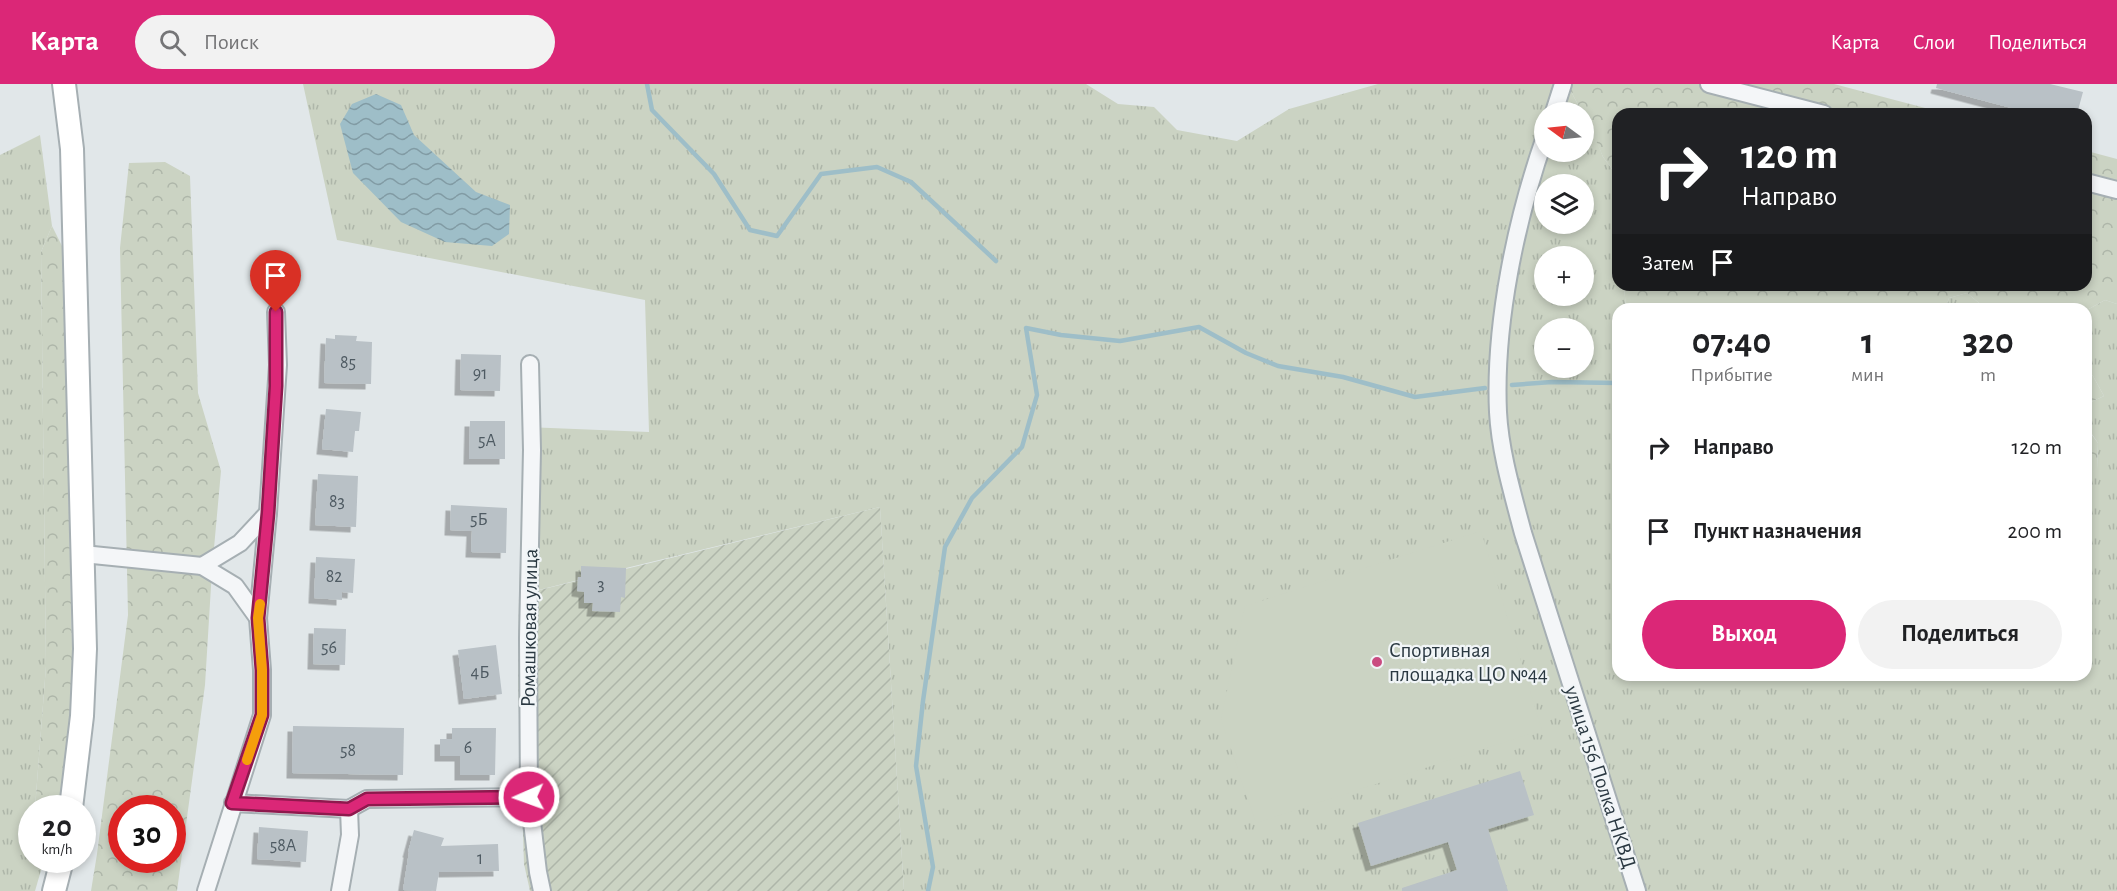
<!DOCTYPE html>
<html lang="ru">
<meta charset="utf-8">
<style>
body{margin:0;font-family:"Alegreya Sans",sans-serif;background:#f2f2f2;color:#202124;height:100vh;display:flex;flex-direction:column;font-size:22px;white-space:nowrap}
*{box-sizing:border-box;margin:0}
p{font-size:20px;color:#757577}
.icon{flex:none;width:33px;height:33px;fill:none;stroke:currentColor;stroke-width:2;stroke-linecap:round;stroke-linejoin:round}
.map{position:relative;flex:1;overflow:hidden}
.drawer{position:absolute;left:1612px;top:219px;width:480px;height:378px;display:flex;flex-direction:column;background:#fff;border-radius:18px;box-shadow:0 3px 9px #0003}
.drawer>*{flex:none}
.hud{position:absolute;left:1612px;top:24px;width:480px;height:183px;border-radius:18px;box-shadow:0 3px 9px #0003;background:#202124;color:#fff;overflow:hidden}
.needle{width:39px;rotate:285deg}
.tools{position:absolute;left:1534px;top:18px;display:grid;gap:12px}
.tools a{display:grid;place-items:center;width:60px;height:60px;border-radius:50%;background:#fff;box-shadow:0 3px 9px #0003;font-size:30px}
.speed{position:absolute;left:18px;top:711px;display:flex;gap:12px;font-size:30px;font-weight:700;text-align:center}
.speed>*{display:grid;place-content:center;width:78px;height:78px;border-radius:50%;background:#fff;box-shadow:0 3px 9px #0003;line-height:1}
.speed small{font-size:15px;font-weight:400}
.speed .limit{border:9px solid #d22;background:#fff;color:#111}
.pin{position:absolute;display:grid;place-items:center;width:51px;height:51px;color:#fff;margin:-62px -26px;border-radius:50% 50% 50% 0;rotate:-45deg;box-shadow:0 0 6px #0007}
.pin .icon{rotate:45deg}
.me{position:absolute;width:66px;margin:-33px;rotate:268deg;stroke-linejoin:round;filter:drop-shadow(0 0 4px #0008)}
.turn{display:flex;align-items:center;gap:21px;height:126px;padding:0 30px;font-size:27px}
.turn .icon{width:78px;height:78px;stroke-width:2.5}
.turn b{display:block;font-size:42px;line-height:51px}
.then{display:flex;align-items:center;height:57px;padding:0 30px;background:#0003;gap:12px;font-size:22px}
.eta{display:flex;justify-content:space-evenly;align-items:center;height:102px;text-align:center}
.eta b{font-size:36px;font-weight:700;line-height:42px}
.button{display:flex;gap:12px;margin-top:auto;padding:12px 30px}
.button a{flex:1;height:69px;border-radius:36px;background:#db2777;color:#fff;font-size:24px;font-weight:700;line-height:69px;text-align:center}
.button a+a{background:#f2f2f2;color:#202124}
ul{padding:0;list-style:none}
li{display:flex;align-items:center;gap:18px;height:84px;padding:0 30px}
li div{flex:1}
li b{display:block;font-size:22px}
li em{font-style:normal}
header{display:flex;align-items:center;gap:36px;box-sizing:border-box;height:84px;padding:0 30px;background:#db2777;color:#fff}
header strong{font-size:28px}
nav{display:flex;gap:33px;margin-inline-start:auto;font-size:21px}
.search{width:420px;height:54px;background:#f2f2f2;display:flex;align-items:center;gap:15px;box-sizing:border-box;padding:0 21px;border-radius:33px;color:#757577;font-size:22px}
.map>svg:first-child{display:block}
</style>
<header>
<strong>Карта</strong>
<div class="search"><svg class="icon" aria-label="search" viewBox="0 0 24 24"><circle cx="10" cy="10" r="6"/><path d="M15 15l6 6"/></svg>Поиск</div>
<nav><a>Карта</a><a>Слои</a><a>Поделиться</a></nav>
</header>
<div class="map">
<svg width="2117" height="807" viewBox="0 0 2117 807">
<defs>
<pattern id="grass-tufts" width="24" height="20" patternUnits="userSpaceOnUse" patternTransform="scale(1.5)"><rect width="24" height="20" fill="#cbd3c3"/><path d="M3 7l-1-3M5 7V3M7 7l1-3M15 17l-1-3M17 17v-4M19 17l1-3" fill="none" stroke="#aeb6a9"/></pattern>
<pattern id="forest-crowns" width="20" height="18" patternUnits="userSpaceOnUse" patternTransform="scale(1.5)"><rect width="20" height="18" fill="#cbd3c3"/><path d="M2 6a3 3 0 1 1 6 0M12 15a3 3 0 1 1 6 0" fill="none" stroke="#aeb6a9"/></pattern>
<pattern id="garden-furrows" width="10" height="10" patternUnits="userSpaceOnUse" patternTransform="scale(1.5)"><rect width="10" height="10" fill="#cbd3c3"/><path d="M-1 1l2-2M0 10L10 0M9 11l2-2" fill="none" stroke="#aeb6a9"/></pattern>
<pattern id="water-waves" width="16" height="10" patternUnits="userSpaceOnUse" patternTransform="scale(1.5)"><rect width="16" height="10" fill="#9ebec8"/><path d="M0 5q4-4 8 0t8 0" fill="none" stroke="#819ba4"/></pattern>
<filter id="shadow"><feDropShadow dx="-5.5" dy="5.5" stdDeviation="0" flood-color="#0004"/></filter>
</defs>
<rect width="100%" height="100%" fill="#e1e7e9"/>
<!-- grass -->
<g fill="url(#grass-tufts)" fill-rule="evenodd">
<path d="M303,0H1086L1118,20L1154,23L1177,46L1237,57L1289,25L1378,0H1567L1582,28H1545V68H1584V32L1593,47L1603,73L1618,93V201H1624L1626,225H1618V591H2086L2087,391L2097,385L2098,359L2087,343V320L2104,312L2093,292L2087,287V226L2105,216L2117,220V807H904L880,423L626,484L519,511L526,343L649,348L645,216L337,156ZM1545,100H1584V140H1545ZM1545,172H1584V212H1545ZM1545,244H1584V284H1545Z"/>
<path d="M40,51L52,142L41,168L46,582L35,724H32V776H44L35,807H0V71Z"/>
<path d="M1967,209L1984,223L2009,225H1945L1949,214Z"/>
</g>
<!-- forest -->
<g fill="url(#forest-crowns)" fill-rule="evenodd">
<path d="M1567,0H1834L1948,30H1662L1651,28L1648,30H1618V93L1603,73L1584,28H1582Z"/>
<path d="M2087,67L2117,75V220L2105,216L2087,226L2009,225L1984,223L1967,209L1949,214L1945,225H1626L1624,201H2086Z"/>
<path d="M165,78L190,92L198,309L221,387L212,486L205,601L177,807H91L97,770L128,531L120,164L129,79ZM122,724H172V776H122Z"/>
<path d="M52,142L63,164L73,605L61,724H35L46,582L41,168Z"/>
<path d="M2086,287L2093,292L2104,312L2087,320Z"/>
<path d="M2086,343L2098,359L2097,386L2087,391Z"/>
</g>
<!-- garden -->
<path fill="url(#garden-furrows)" d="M880,423L904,807H530L524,780L518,600L519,511Z"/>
<!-- pitch -->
<path fill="#cbd3c3" d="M1481,447L1542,646L1256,739L1221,635L1245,522Z"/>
<!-- water -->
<path fill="url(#water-waves)" d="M376,10L401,21L414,51L476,108L510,121L509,150L492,162L445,158L401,138L353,89L340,40L352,20Z"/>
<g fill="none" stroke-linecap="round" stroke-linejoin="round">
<!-- stream -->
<g stroke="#9ebec8" stroke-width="4.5">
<path d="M647,0L652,26L714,90L750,146L777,152L821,90L877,83L911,98L996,177"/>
<path d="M1512,301L1552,298L1618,299"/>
<path d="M928,807L933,783L916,682L923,617L945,463L972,414L1022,363L1037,311L1026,244L1061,251L1120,257L1199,243L1246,269L1278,282L1343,293L1415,313L1485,304"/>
</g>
</g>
<!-- building -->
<g fill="#b9c1c6" filter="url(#shadow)">
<path d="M1937,0H2050L2083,8L2077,30H2034L1936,4Z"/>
<path d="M335,251L357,252L356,257L372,258L371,300L324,299L326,254L335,255Z"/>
<path d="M461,270L501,271L500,307L460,306Z"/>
<path d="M326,325L361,328L359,347H355L353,368L322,365Z"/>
<path d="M470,337H505V375H469Z"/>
<path d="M318,390L358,392L356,443L315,441Z"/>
<path d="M451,421L507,424L506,469L471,468L472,447L450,446Z"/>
<path d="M316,473L355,475L353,509L342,508V516L314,514Z"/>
<path d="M581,482L626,484L625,514L621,513L620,528L592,527L593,519H584V508L577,507L578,493H581Z"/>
<path d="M314,544L346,545L345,581L313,580Z"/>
<path d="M496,561L502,610L464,615L458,566Z"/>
<path d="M293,642L404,644L403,691L292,689Z"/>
<path d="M452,644H496L495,691H460V672H440V655H452Z"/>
<path d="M1520,687L1534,731L1488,745L1508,807H1402V804L1457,786L1448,758L1371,782L1358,739Z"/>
<path d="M259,743L308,747L306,778L257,775Z"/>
<path d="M414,746L444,754L441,762L498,760L499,787L439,788L436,807L403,806L409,768H408Z"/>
</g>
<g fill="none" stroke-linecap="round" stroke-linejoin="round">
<defs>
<g id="minor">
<path d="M1709,0L1824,30"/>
<path d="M1554,28L1563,0"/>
<path d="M1545,53C1516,136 1494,240 1498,328C1500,368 1513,411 1523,449L1637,807"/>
<path d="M2086,98L2117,106"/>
<path d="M530,280L532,366L528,554L529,713L538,788L542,807"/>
<path d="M83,470L202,482L235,502L258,534"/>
<path d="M202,482L240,459L268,429"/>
<path d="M233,719L349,725L367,715L529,713"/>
<path d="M206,807L262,631V586L258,534L268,429L278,281L276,228"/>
<path d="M340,807L350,751L349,725"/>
</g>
<g id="secondary">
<path d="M64,0L72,65L85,565L82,632L71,724"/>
<path d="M54,807L62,776"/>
</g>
</defs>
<!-- minor casing -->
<use href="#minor" stroke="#a6afb3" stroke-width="20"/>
<!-- secondary casing -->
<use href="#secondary" stroke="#a6afb3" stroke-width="26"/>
<!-- minor -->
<use href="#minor" stroke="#f4f6f8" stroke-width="16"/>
<!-- secondary -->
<use href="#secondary" stroke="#fff" stroke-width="22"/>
</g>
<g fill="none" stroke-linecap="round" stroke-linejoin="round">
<defs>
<path id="route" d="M276,228V302L268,429L258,534L262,586V631L232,719L349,725L367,715L529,713"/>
</defs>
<!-- route casing -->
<use href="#route" stroke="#8e194d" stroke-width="15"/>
<!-- route -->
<use href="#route" stroke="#db2777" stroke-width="10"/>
<!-- slow -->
<path stroke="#f59e0b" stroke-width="10" d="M247,676L262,631V586L258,534L260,520"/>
</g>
<!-- markers -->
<circle fill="#ca4b80" stroke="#f1f5f7" stroke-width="2" cx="1377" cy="578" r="6"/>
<g text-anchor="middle" stroke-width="4.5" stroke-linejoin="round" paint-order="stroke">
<!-- number labels -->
<g font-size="18" fill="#4e5a62">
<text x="348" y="284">85</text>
<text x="480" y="295">91</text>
<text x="487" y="362">5А</text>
<text x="337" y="423">83</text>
<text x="479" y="441">5Б</text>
<text x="334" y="498">82</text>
<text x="601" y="506">3</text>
<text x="329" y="569">56</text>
<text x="480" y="594">4Б</text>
<text x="468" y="669">6</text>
<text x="348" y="672">58</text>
<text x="283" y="767">58А</text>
<text x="480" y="780">1</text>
</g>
<!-- street labels -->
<g font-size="21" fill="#2a3841" stroke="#f1f5f7">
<text transform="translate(529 544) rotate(-89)" y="7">Ромашковая улица</text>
<text transform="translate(1601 693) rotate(72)" y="7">улица 156 Полка НКВД</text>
</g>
<!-- poi labels -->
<g font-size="21" fill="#2a3841" stroke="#f1f5f7" text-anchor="start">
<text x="1389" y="573">Спортивная<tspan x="1389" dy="24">площадка ЦО №44</tspan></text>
</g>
</g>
</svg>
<div class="tools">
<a><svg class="needle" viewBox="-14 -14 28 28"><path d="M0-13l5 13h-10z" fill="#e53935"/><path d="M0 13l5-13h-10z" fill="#757577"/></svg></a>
<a><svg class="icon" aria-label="layers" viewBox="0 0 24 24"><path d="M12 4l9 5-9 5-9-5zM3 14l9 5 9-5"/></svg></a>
<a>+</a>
<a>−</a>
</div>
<div class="speed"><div>20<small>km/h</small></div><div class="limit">30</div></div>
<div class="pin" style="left:276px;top:228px;background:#d93025"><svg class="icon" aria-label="arrive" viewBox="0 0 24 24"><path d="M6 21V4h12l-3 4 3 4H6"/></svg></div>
<svg class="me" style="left:529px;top:713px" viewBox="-20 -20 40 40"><circle r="17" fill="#db2777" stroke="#fff" stroke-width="3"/><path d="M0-11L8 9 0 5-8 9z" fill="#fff"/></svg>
<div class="hud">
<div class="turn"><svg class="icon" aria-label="right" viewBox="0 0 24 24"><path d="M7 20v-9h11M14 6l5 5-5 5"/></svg><div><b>120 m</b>Направо</div></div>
<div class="then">Затем<svg class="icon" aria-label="arrive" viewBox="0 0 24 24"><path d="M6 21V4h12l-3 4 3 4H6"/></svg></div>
</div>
<section class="drawer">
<div class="eta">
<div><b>07:40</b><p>Прибытие</p></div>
<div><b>1</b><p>мин</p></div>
<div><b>320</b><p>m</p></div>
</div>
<ul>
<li><svg class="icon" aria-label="right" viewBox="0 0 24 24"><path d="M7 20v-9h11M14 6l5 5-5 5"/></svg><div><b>Направо</b></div><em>120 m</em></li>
<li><svg class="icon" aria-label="arrive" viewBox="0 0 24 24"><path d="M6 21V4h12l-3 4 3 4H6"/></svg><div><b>Пункт назначения</b></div><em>200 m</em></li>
</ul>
<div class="button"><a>Выход</a><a>Поделиться</a></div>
</section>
</div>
